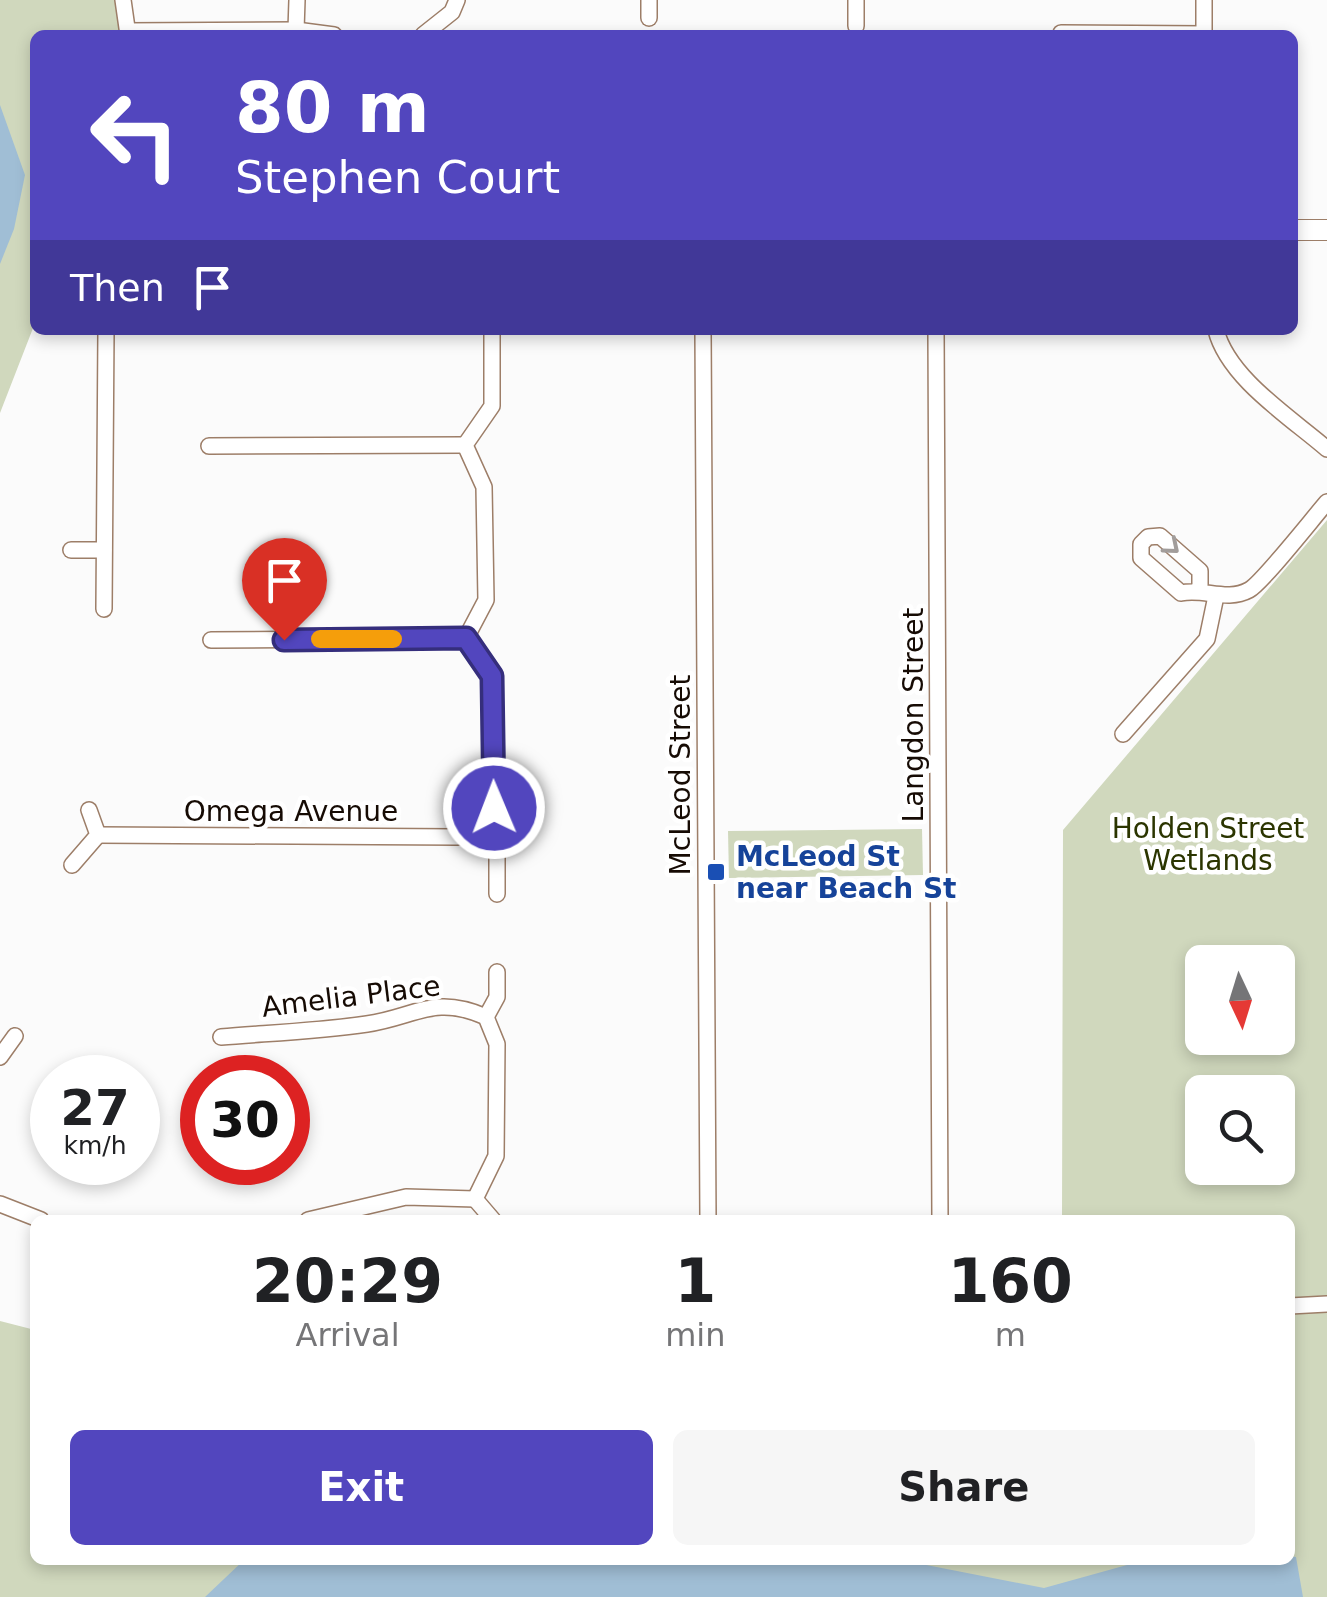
<!DOCTYPE html>
<style>
body{margin:0;font-family:"DejaVu Sans",sans-serif;background:#f6f6f6;color:#202124;height:100vh;display:flex;flex-direction:column;font-size:38px;white-space:nowrap}
*{box-sizing:border-box;margin:0}
p{font-size:32px;color:#757577}
.icon{flex:none;width:55px;height:55px;fill:none;stroke:currentColor;stroke-width:2;stroke-linecap:round;stroke-linejoin:round}
.map{position:relative;flex:1;overflow:hidden}
.panel{position:absolute;left:30px;top:1215px;width:1265px;height:350px;display:flex;flex-direction:column;background:#fff;border-radius:15px;box-shadow:0 5px 15px #0003}
.panel>*{flex:none}
.banner{position:absolute;left:30px;top:30px;width:1268px;height:305px;border-radius:15px;box-shadow:0 5px 15px #0003;background:#5246be;color:#fff;overflow:hidden}
.needle{width:65px;rotate:176deg}
.tools{position:absolute;left:1185px;top:945px;display:grid;gap:20px}
.tools a{display:grid;place-items:center;width:110px;height:110px;border-radius:15px;background:#fff;box-shadow:0 5px 15px #0003;font-size:50px}
.speed{position:absolute;left:30px;top:1055px;display:flex;gap:20px;font-size:50px;font-weight:700;text-align:center}
.speed>*{display:grid;place-content:center;width:130px;height:130px;border-radius:50%;background:#fff;box-shadow:0 5px 15px #0003;line-height:1}
.speed small{font-size:25px;font-weight:400}
.speed .limit{border:15px solid #d22;background:#fff;color:#111}
.pin{position:absolute;display:grid;place-items:center;width:85px;height:85px;color:#fff;margin:-102px -42px;border-radius:50% 50% 50% 0;rotate:-45deg;box-shadow:0 0 10px #0007}
.pin .icon{rotate:45deg}
.me{position:absolute;width:110px;margin:-55px;rotate:359deg;stroke-linejoin:round;filter:drop-shadow(0 0 8px #0008)}
.turn{display:flex;align-items:center;gap:35px;height:210px;padding:0 40px;font-size:45px}
.turn .icon{width:130px;height:130px;stroke-width:2.5}
.turn b{display:block;font-size:70px;line-height:85px}
.then{display:flex;align-items:center;height:95px;padding:0 40px;background:#0003;gap:20px;font-size:38px}
.eta{display:flex;justify-content:space-evenly;align-items:center;height:170px;text-align:center}
.eta b{font-size:60px;font-weight:700;line-height:70px}
.action{display:flex;gap:20px;margin-top:auto;padding:20px 40px}
.action a{flex:1;height:115px;border-radius:15px;background:#5246be;color:#fff;font-size:40px;font-weight:700;line-height:115px;text-align:center}
.action a+a{background:#f6f6f6;color:#202124}
.map>svg:first-child{display:block}
</style>
<div class="map">
<svg width="1327" height="1597" viewBox="0 0 1327 1597">
<rect width="100%" height="100%" fill="#fbfbfb"/>
<!-- green -->
<g fill="#d0d8bd" fill-rule="evenodd">
<path d="M0,0H123L128,35H35V323L0,413Z"/>
<path d="M1327,520V1597H0V1321L35,1330V1560H1290V1220H1062L1063,830ZM1202,962H1278V1038H1202ZM1202,1092H1278V1168H1202Z"/>
<path d="M922,829L923,875L729,878L728,831Z"/>
</g>
<!-- water -->
<g fill="#a0bed5">
<path d="M0,105L25,175L14,229L0,264Z"/>
<path d="M1290,1556L1296,1557L1303,1597H205L244,1560H901L1044,1588L1145,1560H1290Z"/>
</g>
<g fill="none" stroke-linecap="round" stroke-linejoin="round">
<defs>
<g id="minor">
<path d="M123,0L128,35"/>
<path d="M649,0V18"/>
<path d="M856,26V0"/>
<path d="M296,30L297,0"/>
<path d="M128,31L296,30L334,35"/>
<path d="M1061,33L1204,34"/>
<path d="M423,35L452,12L457,0"/>
<path d="M1204,35V0"/>
<path d="M703,330L708,1220"/>
<path d="M936,330L940,1220"/>
<path d="M1216,330C1228,378 1290,417 1327,449"/>
<path d="M209,446L465,445"/>
<path d="M71,550H104"/>
<path d="M1200,589V571L1160,536L1148,537L1141,544V558L1181,593C1204,588 1227,602 1249,590C1262,583 1313,518 1327,502"/>
<path d="M104,609L106,330"/>
<path d="M211,640L466,638"/>
<path d="M1123,734L1207,639L1216,596"/>
<path d="M482,828L497,838V894"/>
<path d="M98,835L457,837L482,828L494,809L492,676L466,638L486,600L484,487L465,445L492,406V330"/>
<path d="M72,865L98,835L89,810"/>
<path d="M486,1017L497,997V972"/>
<path d="M221,1037C269,1033 319,1031 367,1024C415,1017 434,994 486,1017L497,1044L496,1156L475,1199L493,1220"/>
<path d="M0,1057L15,1036"/>
<path d="M0,1204L41,1220"/>
<path d="M308,1220L406,1197L475,1199"/>
<path d="M1290,1306L1327,1304"/>
</g>
<path id="tertiary" d="M1292,230H1327"/>
</defs>
<!-- minor casing -->
<use href="#minor" stroke="#9d7e68" stroke-width="18"/>
<!-- tertiary casing -->
<use href="#tertiary" stroke="#9d7e68" stroke-width="22"/>
<!-- minor -->
<use href="#minor" stroke="#fff" stroke-width="15"/>
<!-- tertiary -->
<use href="#tertiary" stroke="#fff" stroke-width="20"/>
</g>
<!-- one-way arrows -->
<defs><path id="oneway-chevron" d="M-2-3.5L2.5 0L-2 3.5" fill="none" stroke-width="1.6" stroke-linecap="round" stroke-linejoin="round" transform="scale(2.5)"/></defs>
<use stroke="#a29d9b" href="#oneway-chevron" transform="translate(1172 547) rotate(40)"/>
<g fill="none" stroke-linecap="round" stroke-linejoin="round">
<defs>
<path id="route" d="M284,640L466,638L492,676L494,808"/>
</defs>
<!-- route casing -->
<use href="#route" stroke="#352e7c" stroke-width="25"/>
<!-- route -->
<use href="#route" stroke="#5246be" stroke-width="18"/>
<!-- slow -->
<path stroke="#f59e0b" stroke-width="18" d="M320,639H393"/>
</g>
<!-- markers -->
<rect fill="#1a4fb4" stroke="#fff" stroke-width="4" x="706" y="862" width="20" height="20" rx="5"/>
<g text-anchor="middle" stroke-width="9" stroke-linejoin="round" paint-order="stroke">
<!-- street labels -->
<g font-size="28" fill="#160b04" stroke="#fff">
<text transform="translate(913 715) rotate(-90)" y="10">Langdon Street</text>
<text transform="translate(680 775) rotate(-90)" y="10">McLeod Street</text>
<text x="291" y="821">Omega Avenue</text>
<text transform="translate(351 996) rotate(-7)" y="10">Amelia Place</text>
</g>
<!-- park labels -->
<g font-size="28" fill="#2b3500" stroke="#fff">
<text x="1208" y="838">Holden Street<tspan x="1208" dy="32">Wetlands</tspan></text>
</g>
<!-- transit labels -->
<g font-size="28" font-weight="bold" fill="#164399" stroke="#fff" text-anchor="start">
<text x="736" y="866">McLeod St<tspan x="736" dy="32">near Beach St</tspan></text>
</g>
</g>
</svg>
<div class="tools">
<a><svg class="needle" viewBox="-14 -14 28 28"><path d="M0-13l5 13h-10z" fill="#e53935"/><path d="M0 13l5-13h-10z" fill="#757577"/></svg></a>
<a><svg class="icon" aria-label="search" viewBox="0 0 24 24"><circle cx="10" cy="10" r="6"/><path d="M15 15l6 6"/></svg></a>
</div>
<div class="speed"><div>27<small>km/h</small></div><div class="limit">30</div></div>
<div class="pin" style="left:284px;top:640px;background:#d93025"><svg class="icon" aria-label="arrive" viewBox="0 0 24 24"><path d="M6 21V4h12l-3 4 3 4H6"/></svg></div>
<svg class="me" style="left:494px;top:808px" viewBox="-20 -20 40 40"><circle r="17" fill="#5246be" stroke="#fff" stroke-width="3"/><path d="M0-11L8 9 0 5-8 9z" fill="#fff"/></svg>
<div class="banner">
<div class="turn"><svg class="icon" aria-label="left" viewBox="0 0 24 24"><path d="M17 20v-9H6M10 6l-5 5 5 5"/></svg><div><b>80 m</b>Stephen Court</div></div>
<div class="then">Then<svg class="icon" aria-label="arrive" viewBox="0 0 24 24"><path d="M6 21V4h12l-3 4 3 4H6"/></svg></div>
</div>
<section class="panel">
<div class="eta">
<div><b>20:29</b><p>Arrival</p></div>
<div><b>1</b><p>min</p></div>
<div><b>160</b><p>m</p></div>
</div>
<div class="action"><a>Exit</a><a>Share</a></div>
</section>
</div>
